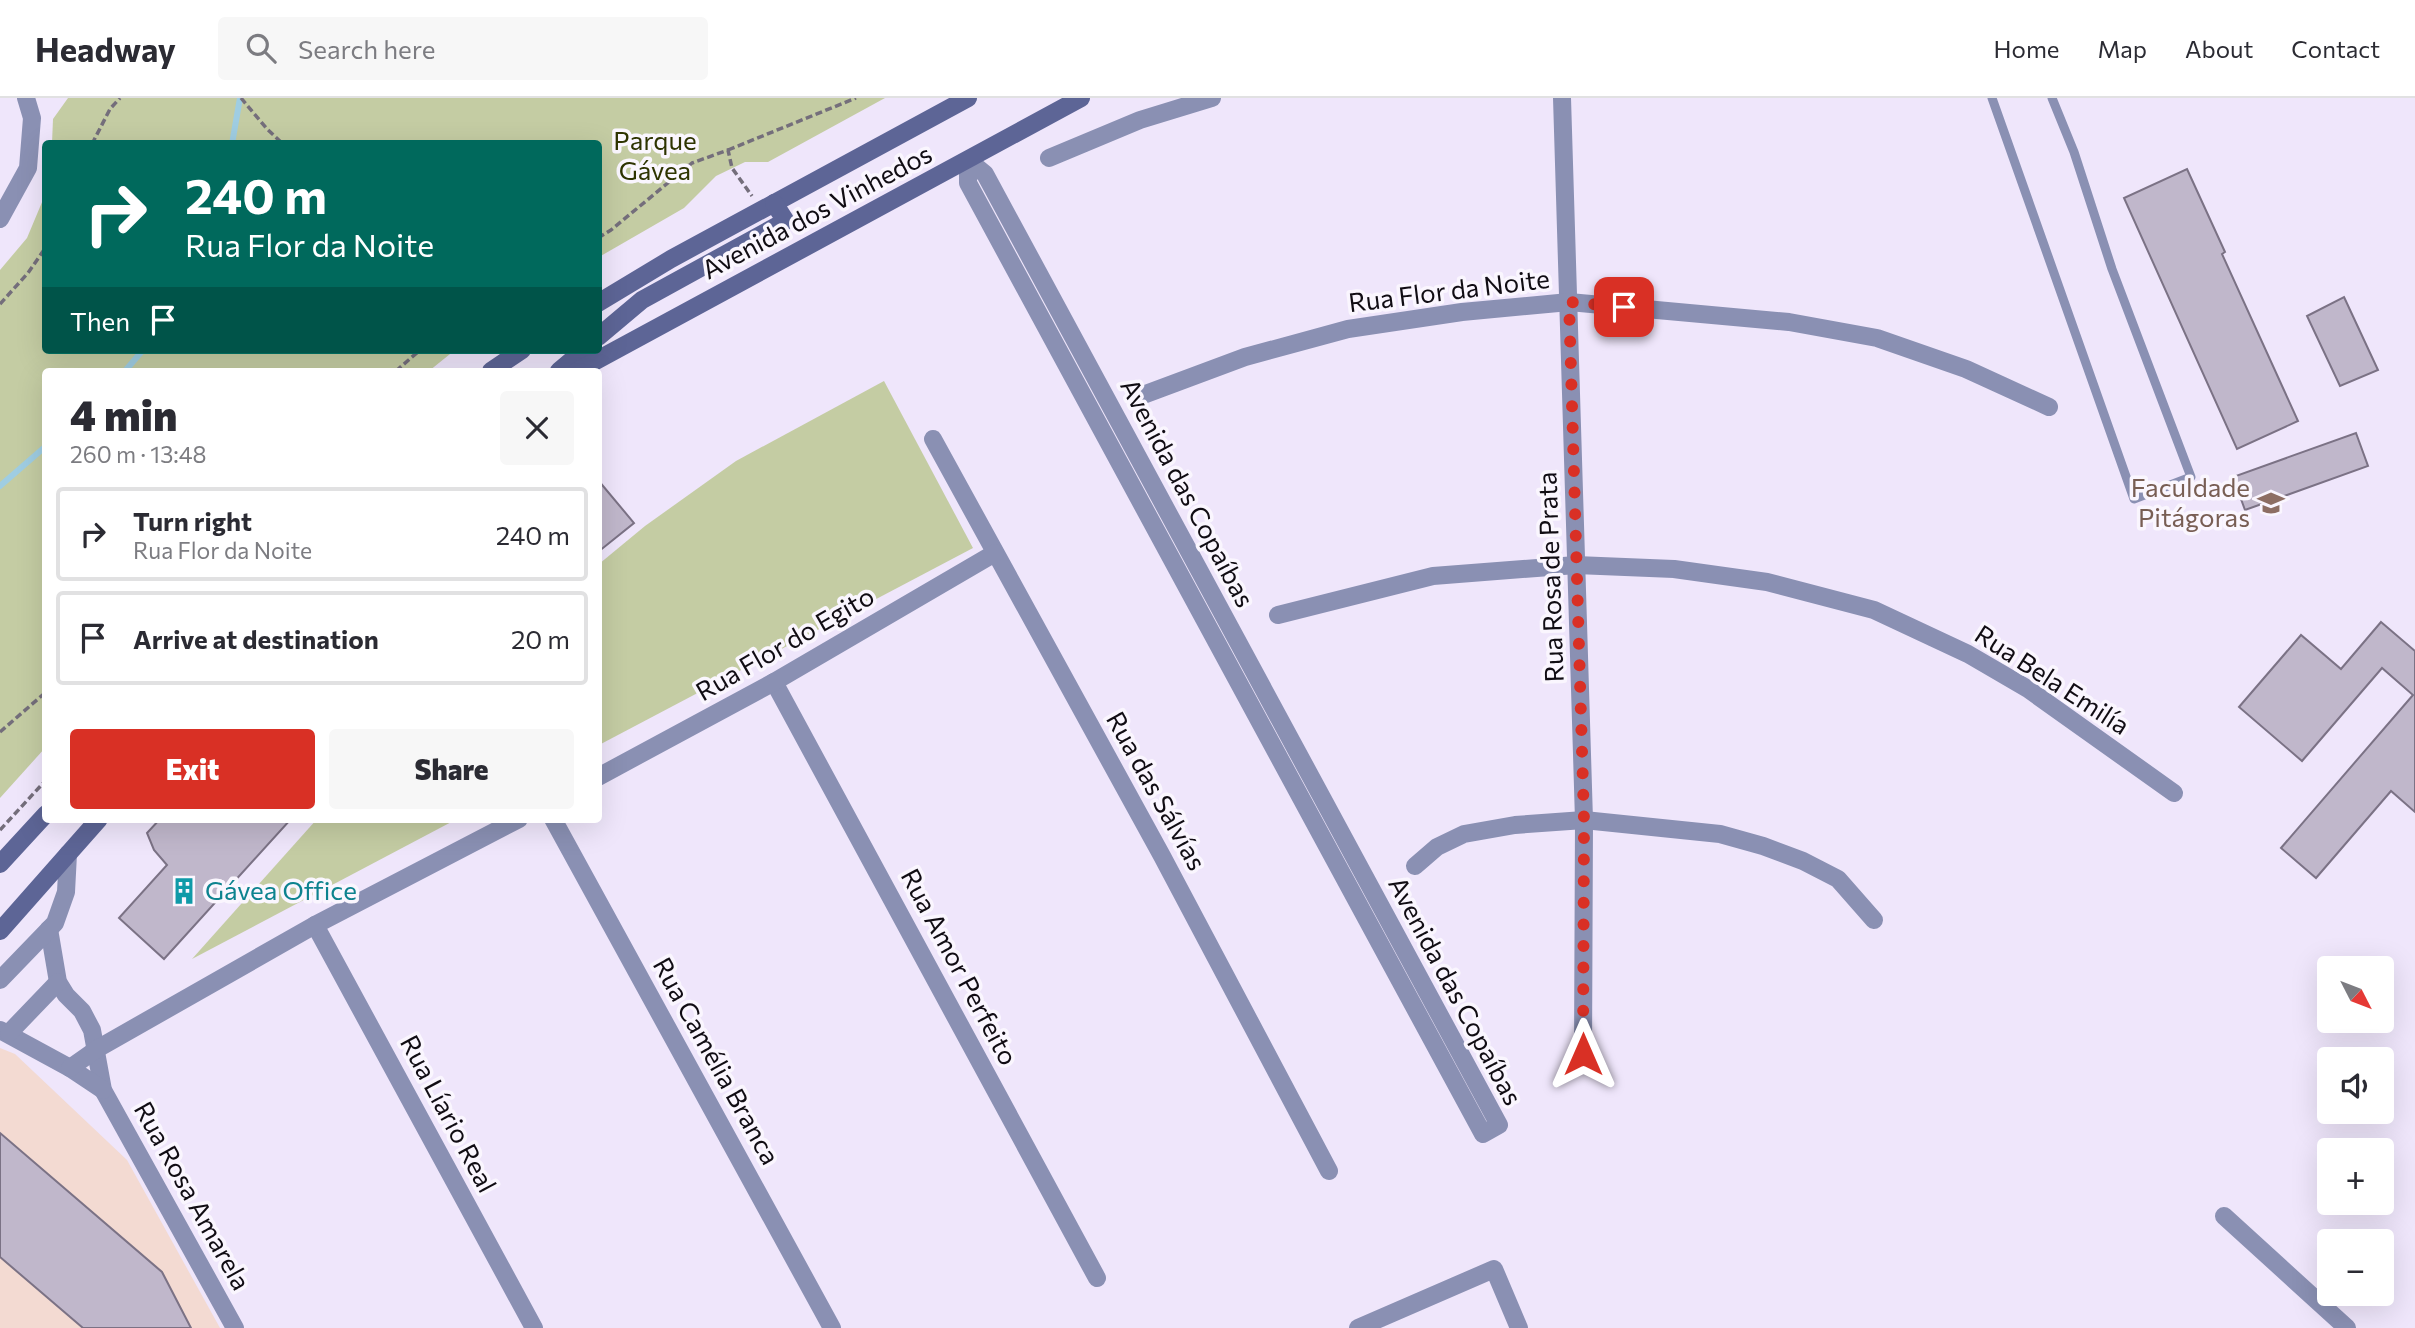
<!DOCTYPE html>
<meta charset="utf-8">
<style>
body{margin:0;font-family:Commissioner,sans-serif;background:#f7f7f7;color:#2b2b33;height:100vh;display:flex;flex-direction:column;font-size:26px;white-space:nowrap}
*{box-sizing:border-box;margin:0}
p{font-size:23px;color:#7c7c81}
.icon{flex:none;width:38px;height:38px;fill:none;stroke:currentColor;stroke-width:2;stroke-linecap:round;stroke-linejoin:round}
.map{position:relative;flex:1;overflow:hidden}
.panel{position:absolute;left:42px;top:270px;width:560px;height:455px;display:flex;flex-direction:column;background:#fff;border-radius:7px;box-shadow:0 7px 28px #0002}
.panel>*{flex:none}
.banner{position:absolute;left:42px;top:42px;width:560px;height:214px;border-radius:7px;box-shadow:0 7px 28px #0002;background:#00695c;color:#fff;overflow:hidden}
.needle{width:46px;rotate:132deg}
.buttons{position:absolute;left:2317px;top:858px;display:grid;gap:14px}
.buttons a{display:grid;place-items:center;width:77px;height:77px;border-radius:7px;background:#fff;box-shadow:0 7px 28px #0002;font-size:35px}
.pin{position:absolute;display:grid;place-items:center;width:60px;height:60px;color:#fff;margin:-30px;border-radius:14px;box-shadow:0 4px 10px #0006}
.me{position:absolute;width:77px;margin:-38px;rotate:0deg;stroke-linejoin:round;filter:drop-shadow(0 0 5px #0008)}
.turn{display:flex;align-items:center;gap:24px;height:147px;padding:0 28px;font-size:32px}
.turn .icon{width:91px;height:91px;stroke-width:2.5}
.turn b{display:block;font-size:49px;line-height:60px}
.then{display:flex;align-items:center;height:66px;padding:0 28px;background:#0003;gap:14px;font-size:26px}
.round{display:grid;place-items:center;flex:none;width:74px;height:74px;border-radius:7px;background:#f7f7f7}
.overview{display:flex;align-items:center;justify-content:space-between;height:119px;padding:0 28px}
h1{font-size:42px;font-weight:800;line-height:52px}
.primary-button{display:flex;gap:14px;margin-top:auto;padding:14px 28px}
.primary-button a{flex:1;height:80px;border-radius:7px;background:#d93025;color:#fff;font-size:28px;font-weight:800;line-height:80px;text-align:center}
.primary-button a+a{background:#f7f7f7;color:#2b2b33}
ul{padding:0;list-style:none}
li{display:flex;align-items:center;gap:21px;height:94px;margin:0 14px 10px;padding:0 14px;border:4px solid #e1e1e2;border-radius:7px}
li div{flex:1}
li b{display:block;font-size:26px}
li em{font-style:normal}
header{display:flex;align-items:center;gap:42px;box-sizing:border-box;height:98px;padding:0 35px;background:#fff;border-bottom:2px solid #e1e1e2}
header strong{font-size:33px}
nav{display:flex;gap:38px;margin-inline-start:auto;font-size:24px}
.search{width:490px;height:63px;background:#f7f7f7;display:flex;align-items:center;gap:18px;box-sizing:border-box;padding:0 24px;border-radius:7px;color:#7c7c81;font-size:26px}
.map>svg:first-child{display:block}
</style>
<header>
<strong>Headway</strong>
<div class="search"><svg class="icon" aria-label="search" viewBox="0 0 24 24"><circle cx="10" cy="10" r="6"/><path d="M15 15l6 6"/></svg>Search here</div>
<nav><a>Home</a><a>Map</a><a>About</a><a>Contact</a></nav>
</header>
<div class="map">
<svg width="2415" height="1230" viewBox="0 0 2415 1230">
<rect width="100%" height="100%" fill="#efe6fb"/>
<!-- commercial -->
<path fill="#f3dad2" d="M0,950L15,956L127,1062L220,1230H0Z"/>
<!-- green -->
<g fill="#c4cca3">
<path d="M68,0H885L768,64H745L716,78L684,110L599,159L598,46L52,45L53,21Z"/>
<path d="M45,97L46,252H455L429,273H46L45,650L0,700V172L27,140Z"/>
<path d="M884,283L973,450L599,647V466L645,428L736,363Z"/>
<path d="M317,721H457L192,861Z"/>
</g>
<g fill="none" stroke-linecap="round" stroke-linejoin="round">
<!-- stream -->
<g stroke="#9fcde2" stroke-width="6">
<path d="M232,46L240,0"/>
<path d="M125,273L143,252"/>
<path d="M0,388L46,348"/>
</g>
</g>
<!-- building -->
<g fill="#c0b7cb" stroke="#7b7285" stroke-width="2">
<path d="M2187,71L2225,154L2222,156L2298,323L2237,351L2124,100Z"/>
<path d="M2344,199L2378,272L2340,288L2307,218Z"/>
<path d="M2356,335L2368,368L2245,412L2233,379Z"/>
<path d="M598,382L634,425L598,454Z"/>
<path d="M2381,524L2415,553V714L2391,693L2316,780L2281,750L2413,597L2382,570L2302,663L2239,609L2301,537L2341,571Z"/>
<path d="M160,721H291L164,861L119,820L167,767L154,752L147,735Z"/>
<path d="M0,1035L162,1174L191,1230H83L0,1159Z"/>
</g>
<g fill="none" stroke-linecap="round" stroke-linejoin="round">
<!-- path -->
<g stroke="#746e7b" stroke-width="3.5" stroke-dasharray="7 3.5" stroke-linecap="butt">
<path d="M241,0L267,31L283,46"/>
<path d="M92,46L110,11L120,0"/>
<path d="M728,52L856,0"/>
<path d="M598,140L611,132L692,65L728,52L732,70L752,98"/>
<path d="M0,206L28,175L46,149"/>
<path d="M396,273L420,252"/>
<path d="M0,634L46,594"/>
<path d="M0,732L46,682"/>
</g>
<!-- lane -->
<path stroke="#8a90b3" stroke-width="9" d="M1992,0L2134,401L2191,379L2112,171L2074,54L2052,0"/>
<!-- street -->
<g stroke="#8a90b3" stroke-width="18">
<path d="M1562,0L1584,722L1583,956"/>
<path d="M1049,60L1140,22L1212,0"/>
<path d="M968,62L985,76L1499,1027L1483,1036L968,85Z"/>
<path d="M0,121L28,70L32,20L26,0"/>
<path d="M1143,297L1245,259L1348,231L1462,214L1569,204L1789,224L1877,240L1966,271L2049,309"/>
<path d="M933,341L1162,758L1329,1073"/>
<path d="M1278,517L1433,478L1576,467L1674,471L1767,484L1874,512L1968,556L2028,591L2174,695"/>
<path d="M774,584L1097,1180"/>
<path d="M598,679L774,584L995,455"/>
<path d="M553,721L832,1230"/>
<path d="M1415,768L1437,749L1464,736L1515,727L1584,722L1720,736L1763,748L1803,763L1838,781L1874,822"/>
<path d="M315,827L534,1230"/>
<path d="M49,831L58,884L66,897L82,913L92,932L103,992L235,1230"/>
<path d="M0,882L55,825L66,794L68,756"/>
<path d="M0,932L70,970L103,992"/>
<path d="M9,935L58,884"/>
<path d="M70,970L97,951L315,827L519,721"/>
<path d="M2224,1118L2347,1230"/>
<path d="M1358,1230L1494,1171L1519,1230"/>
</g>
<!-- secondary -->
<g stroke="#5d6596" stroke-width="18">
<path d="M598,205L671,161L968,0"/>
<path d="M598,239L642,202L784,124L785,122L774,105"/>
<path d="M491,273L522,252"/>
<path d="M559,273L584,252"/>
<path d="M577,273L1081,0"/>
<path d="M0,766L46,716"/>
<path d="M0,833L99,721"/>
</g>
</g>
<g fill="none" stroke-linecap="round" stroke-linejoin="round">
<!-- route -->
<path stroke="#d93025" stroke-width="12" stroke-dasharray="0 21.6" d="M1583,956L1584,722L1569,204L1624,209"/>
</g>
<!-- icons -->
<defs>
<symbol id="university-bare" viewBox="-9 -9 18 18"><path d="M0-5L7-2L0 1L-7-2ZM-4 1L0 2.5L4 1V4Q0 6-4 4Z" fill="#8d6e63" stroke="#faf6fe" stroke-width="2.5" paint-order="stroke"/></symbol>
<symbol id="building-bare" viewBox="-9 -9 18 18"><path d="M-4-6H4V6H1V3H-1V6H-4ZM-2.5-4.3h1.7v1.8h-1.7ZM.8-4.3h1.7v1.8H.8ZM-2.5-1h1.7V.8h-1.7ZM.8-1h1.7V.8H.8Z" fill="#0f9aa8" stroke="#faf6fe" stroke-width="2.5" paint-order="stroke"/></symbol>
</defs>
<g fill-rule="evenodd">
<use href="#university-bare" x="2252" y="386" width="38" height="38"/>
<use href="#building-bare" x="165" y="774" width="38" height="38"/>
</g>
<g text-anchor="middle" stroke-width="7" stroke-linejoin="round" paint-order="stroke">
<!-- park labels -->
<g font-size="26" fill="#2e3401" stroke="#faf6fe">
<text x="655" y="52">Parque<tspan x="655" dy="30">Gávea</tspan></text>
</g>
<!-- street labels -->
<g font-size="26" fill="#100c13" stroke="#faf6fe">
<text transform="translate(817 114) rotate(-28)" y="9">Avenida dos Vinhedos</text>
<text transform="translate(1449 193) rotate(-7)" y="9">Rua Flor da Noite</text>
<text transform="translate(1187 395) rotate(62)" y="9">Avenida das Copaíbas</text>
<text transform="translate(1551 479) rotate(-92)" y="9">Rua Rosa de Prata</text>
<text transform="translate(785 546) rotate(-30)" y="9">Rua Flor do Egito</text>
<text transform="translate(2052 582) rotate(33)" y="9">Rua Bela Emilía</text>
<text transform="translate(1156 693) rotate(61)" y="9">Rua das Sálvías</text>
<text transform="translate(959 869) rotate(62)" y="9">Rua Amor Perfeito</text>
<text transform="translate(1455 893) rotate(62)" y="9">Avenida das Copaíbas</text>
<text transform="translate(716 963) rotate(61)" y="9">Rua Camélia Branca</text>
<text transform="translate(448 1016) rotate(62)" y="9">Rua Líario Real</text>
<text transform="translate(192 1098) rotate(61)" y="9">Rua Rosa Amarela</text>
</g>
<!-- education labels -->
<g font-size="26" fill="#785e54" stroke="#faf6fe" text-anchor="end">
<text x="2250" y="399">Faculdade<tspan x="2250" dy="30">Pitágoras</tspan></text>
</g>
<!-- culture labels -->
<g font-size="26" fill="#0d838f" stroke="#faf6fe" text-anchor="start">
<text x="205" y="802">Gávea Office</text>
</g>
</g>
</svg>
<div class="buttons">
<a><svg class="needle" viewBox="-14 -14 28 28"><path d="M0-13l5 13h-10z" fill="#e53935"/><path d="M0 13l5-13h-10z" fill="#7c7c81"/></svg></a>
<a><svg class="icon" aria-label="sound" viewBox="0 0 24 24"><path d="M4 9h4l5-4v14l-5-4H4zM17 9q2 3 0 6"/></svg></a>
<a>+</a>
<a>−</a>
</div>
<div class="pin" style="left:1624px;top:209px;background:#d93025"><svg class="icon" aria-label="arrive" viewBox="0 0 24 24"><path d="M6 21V4h12l-3 4 3 4H6"/></svg></div>
<svg class="me" style="left:1583px;top:956px" viewBox="-20 -20 40 40"><path d="M0-17L14 15 0 8-14 15z" fill="#d93025" stroke="#fff" stroke-width="4"/></svg>
<div class="banner">
<div class="turn"><svg class="icon" aria-label="right" viewBox="0 0 24 24"><path d="M7 20v-9h11M14 6l5 5-5 5"/></svg><div><b>240 m</b>Rua Flor da Noite</div></div>
<div class="then">Then<svg class="icon" aria-label="arrive" viewBox="0 0 24 24"><path d="M6 21V4h12l-3 4 3 4H6"/></svg></div>
</div>
<section class="panel">
<div class="overview"><div><h1>4 min</h1><p>260 m · 13:48</p></div><a class="round"><svg class="icon" aria-label="close" viewBox="0 0 24 24"><path d="M6 6l12 12M18 6L6 18"/></svg></a></div>
<ul>
<li><svg class="icon" aria-label="right" viewBox="0 0 24 24"><path d="M7 20v-9h11M14 6l5 5-5 5"/></svg><div><b>Turn right</b><p>Rua Flor da Noite</p></div><em>240 m</em></li>
<li><svg class="icon" aria-label="arrive" viewBox="0 0 24 24"><path d="M6 21V4h12l-3 4 3 4H6"/></svg><div><b>Arrive at destination</b></div><em>20 m</em></li>
</ul>
<div class="primary-button"><a>Exit</a><a>Share</a></div>
</section>
</div>
